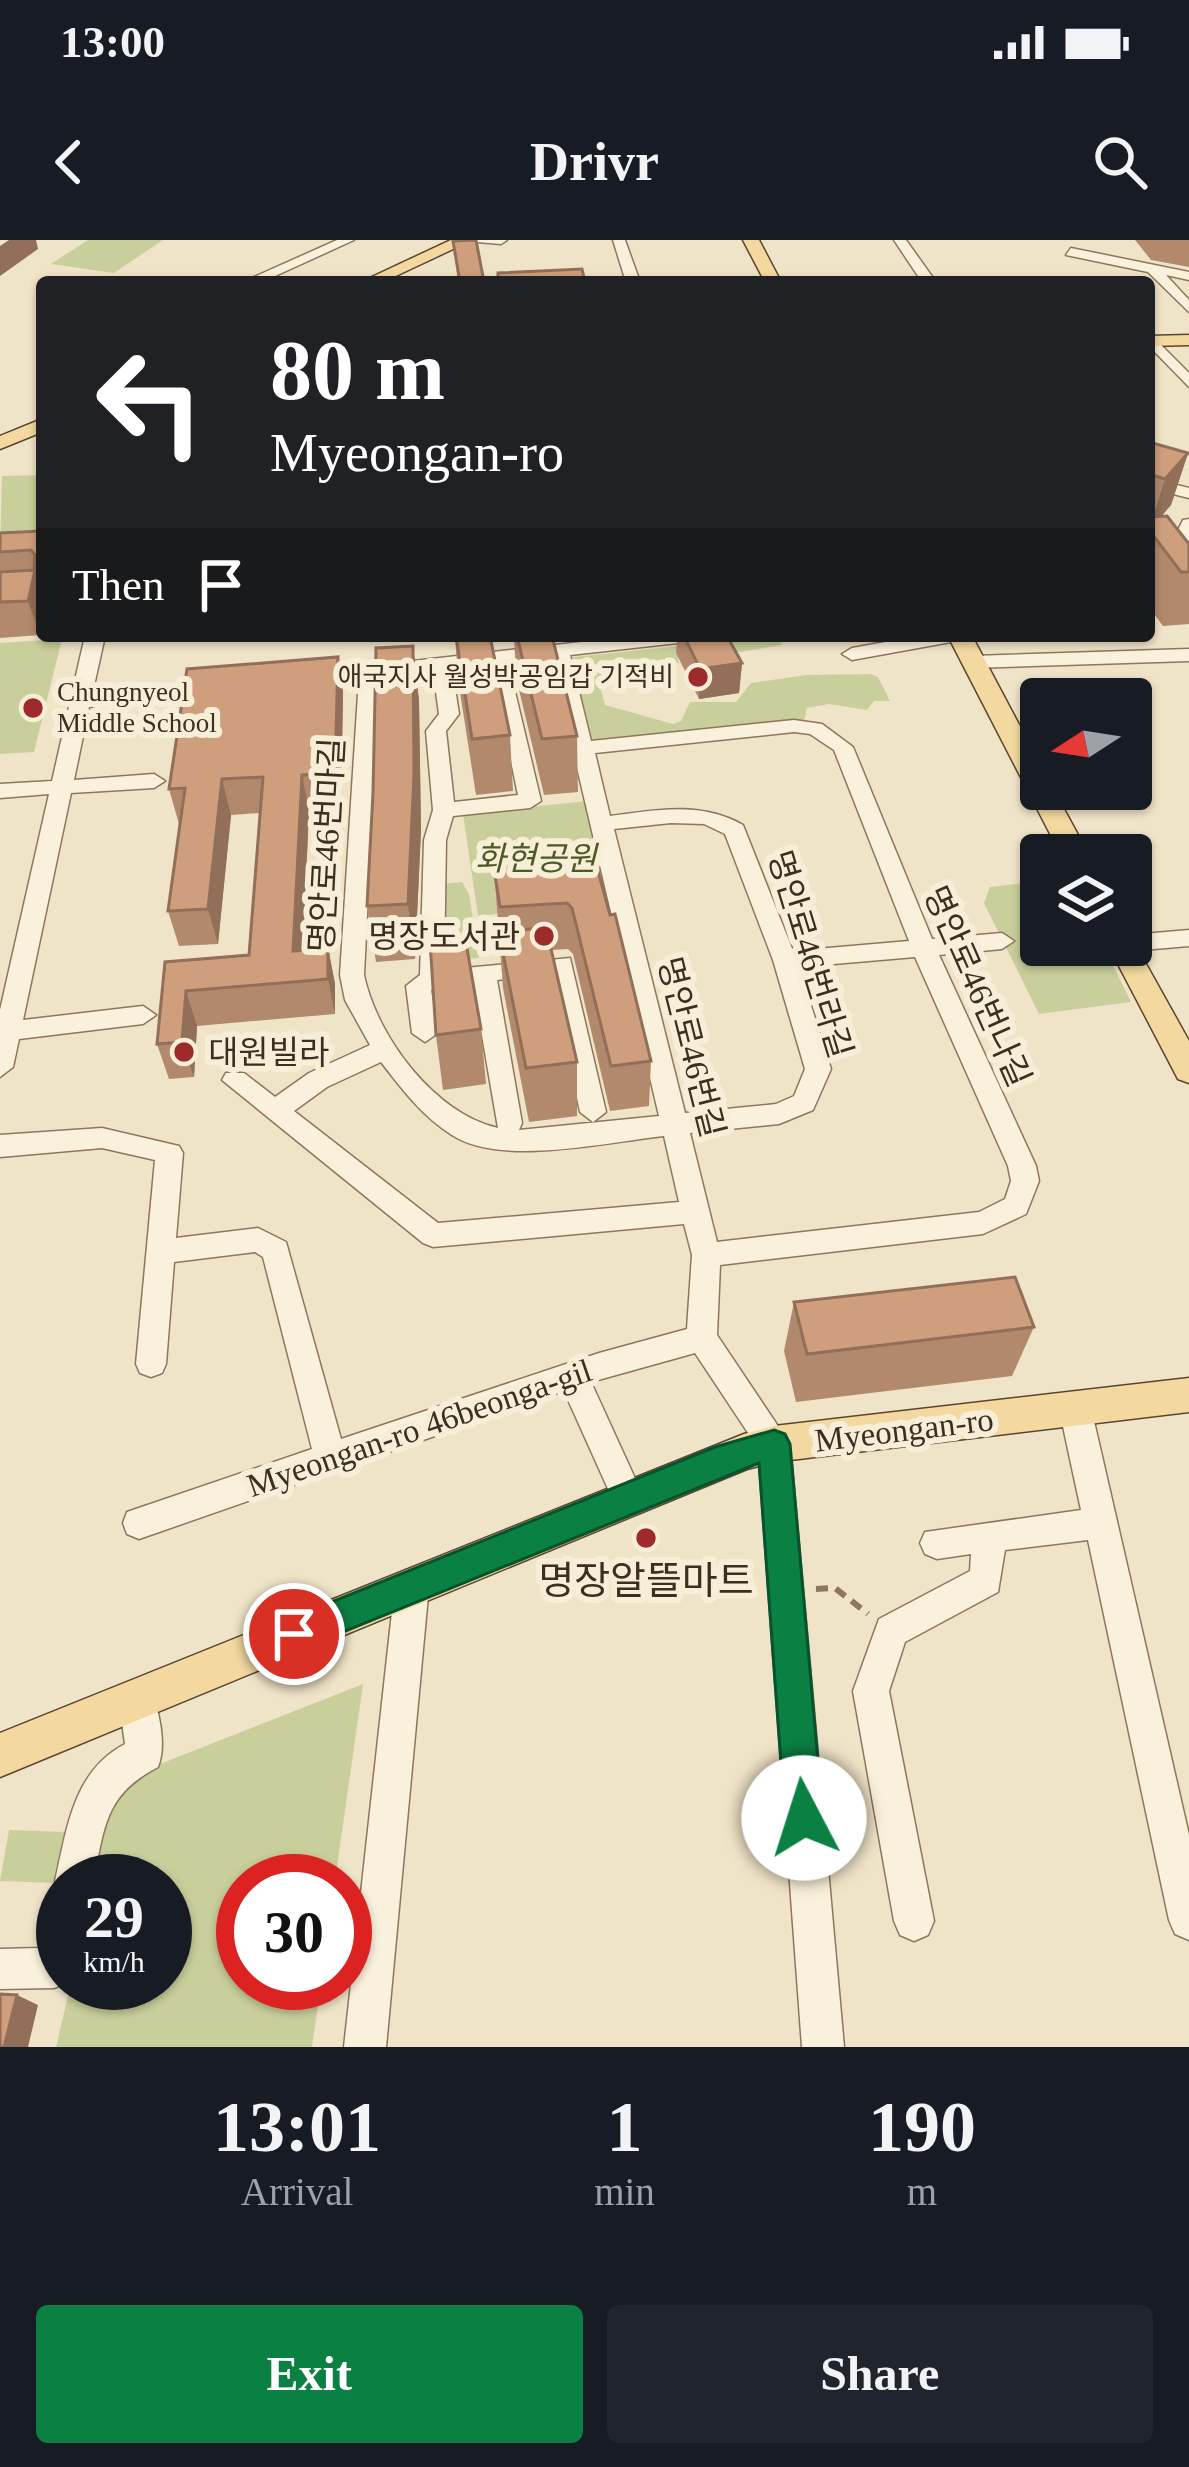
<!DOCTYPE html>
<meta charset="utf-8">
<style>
body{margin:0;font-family:"Times New Roman","Noto Sans KR",serif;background:#20242c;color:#f1f3f6;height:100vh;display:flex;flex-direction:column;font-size:45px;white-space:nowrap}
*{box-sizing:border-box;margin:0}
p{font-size:39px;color:#9ea1a6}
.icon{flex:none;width:66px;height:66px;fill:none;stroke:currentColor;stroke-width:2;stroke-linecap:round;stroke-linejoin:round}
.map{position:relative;height:1807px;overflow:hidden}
.drawer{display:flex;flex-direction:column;background:#171b24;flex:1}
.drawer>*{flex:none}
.top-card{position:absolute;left:36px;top:36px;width:1119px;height:366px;border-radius:12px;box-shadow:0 3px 9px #0004;background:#202124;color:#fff;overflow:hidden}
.needle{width:78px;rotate:258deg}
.buttons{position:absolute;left:1020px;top:438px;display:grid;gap:24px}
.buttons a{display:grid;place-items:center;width:132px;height:132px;border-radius:12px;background:#171b24;box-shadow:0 3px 9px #0004;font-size:60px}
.speed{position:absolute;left:36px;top:1614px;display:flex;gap:24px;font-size:60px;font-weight:700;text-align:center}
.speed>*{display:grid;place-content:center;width:156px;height:156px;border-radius:50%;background:#171b24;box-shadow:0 3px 9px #0004;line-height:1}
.speed small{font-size:30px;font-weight:400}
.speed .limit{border:18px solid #d22;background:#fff;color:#111}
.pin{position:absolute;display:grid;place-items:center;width:102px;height:102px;color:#fff;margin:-51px;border:6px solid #fff;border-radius:50%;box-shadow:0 3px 12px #0007}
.me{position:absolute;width:132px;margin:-66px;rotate:355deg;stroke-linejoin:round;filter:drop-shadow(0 0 9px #0008)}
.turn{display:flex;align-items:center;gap:42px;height:252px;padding:0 36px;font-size:54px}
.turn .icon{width:156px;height:156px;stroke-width:2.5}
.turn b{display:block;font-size:84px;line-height:102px}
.then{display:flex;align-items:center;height:114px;padding:0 36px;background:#0003;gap:24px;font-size:45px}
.eta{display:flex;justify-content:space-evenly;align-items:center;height:204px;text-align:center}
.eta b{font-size:72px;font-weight:700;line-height:84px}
.primary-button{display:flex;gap:24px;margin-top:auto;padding:24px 36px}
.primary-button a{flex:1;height:138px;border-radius:12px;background:#0b8043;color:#fff;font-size:48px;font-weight:700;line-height:138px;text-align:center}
.primary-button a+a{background:#20242c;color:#f1f3f6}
.status{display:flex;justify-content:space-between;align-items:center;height:84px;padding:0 60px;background:#171b24;direction:ltr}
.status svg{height:33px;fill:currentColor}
header{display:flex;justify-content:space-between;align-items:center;height:156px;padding:0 36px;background:#171b24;font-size:54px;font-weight:700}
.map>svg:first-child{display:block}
</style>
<div class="status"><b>13:00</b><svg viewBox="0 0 49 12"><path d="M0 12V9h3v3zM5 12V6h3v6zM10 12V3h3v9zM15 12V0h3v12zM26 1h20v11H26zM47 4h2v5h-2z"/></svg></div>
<header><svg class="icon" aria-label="back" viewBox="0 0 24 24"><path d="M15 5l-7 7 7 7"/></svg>Drivr<svg class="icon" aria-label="search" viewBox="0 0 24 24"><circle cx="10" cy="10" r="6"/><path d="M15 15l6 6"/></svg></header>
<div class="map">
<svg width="1189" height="1807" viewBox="0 0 1189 1807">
<rect width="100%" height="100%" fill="#f0e4c8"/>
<!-- green -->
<g fill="#c9cf9b">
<path d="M88,0H163L114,33L51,24Z"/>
<path d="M42,235V308L0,310L2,236Z"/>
<path d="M778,396L782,405L734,413H677L679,423L640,428L599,443L605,465L673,484L681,481L690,462H736L751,443L806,435L870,434L878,437L890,461H874L867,470L829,464L807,468L804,482L586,506L570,430L573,417Z"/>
<path d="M62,399L34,512L0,514V403Z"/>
<path d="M587,561L609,662L478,676L463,574Z"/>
<path d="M1041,641V705H1103L1131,762L1039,774L984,663L990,647Z"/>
<path d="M462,642L469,654L479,718L440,721L441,644Z"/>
<path d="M363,1444L335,1641H243V1743H321L312,1807H56L71,1743H165V1641H94L110,1570L132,1535Z"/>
<path d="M9,1590L65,1592L53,1643L0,1641Z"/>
</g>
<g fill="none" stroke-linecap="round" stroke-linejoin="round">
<defs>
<g id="minor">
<path d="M337,0H354L262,42H243Z"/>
<path d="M453,0H507L501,4Z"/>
<path d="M613,0H625L640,42H626Z"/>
<path d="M894,0H906L936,42H922Z"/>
<path d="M1071,8L1189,32V40L1166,35L1189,60V72L1148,32L1066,15Z"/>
<path d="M1149,93L1189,133V147L1149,106Z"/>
<path d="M1149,238L1189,248V258L1149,248Z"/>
<path d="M1189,279V325L1183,324L1172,302L1183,280Z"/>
<path d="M85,396H105L92,455L219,441L229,447L219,453L89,467L74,540L154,534L165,541L154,548L71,553L23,780L143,766L156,775L143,784L19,799L13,827L0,837V770L49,554L0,558V544L52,541Z"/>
<path d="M635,396H697L687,402L570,415L591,501L794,480L822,484L853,507L932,699L1002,693L1014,701L1002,709L939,715L1036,926L1039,941L1026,974L983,994L720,1025L717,1095L790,1204L844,1807H802L758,1208L695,1113L591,1142L644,1258L639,1269L628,1273L617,1269L564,1151L139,1299L127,1294L123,1283L127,1272L312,1209L263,1017L255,1012L174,1022L166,1124L162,1133L151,1137L140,1133L136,1124L155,920L102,908L0,917V895L102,888L179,906L183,913L176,998L258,988L286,1002L341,1199L599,1113L687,1089L692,1015L684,984L433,1007L423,1003L222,840L226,833H244L275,857L309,833L370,805L345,760L340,735L359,438L305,444L298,442V434ZM551,417L659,876L519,890L522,883L497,740L551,734L580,872L593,882L606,872L570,718L444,730L446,600L453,576L530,568L541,561L512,439H498L495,443L518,555L454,562L446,491L459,474L452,428ZM433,430L439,474L426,491L433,570L424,600L420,735L406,746L412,793L425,802L438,793L431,750L473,743L498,888C435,874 377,797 364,735L379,436ZM794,492L810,494L834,510L909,701L793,711L743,585C701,561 656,570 610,576L595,513ZM671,583L704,584L725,594L773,720L805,829L794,856L776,864L685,873L614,589ZM915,717L1008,926L1011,941L1005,959L979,972L717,1002L690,893L779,884L813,870L831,829L799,727ZM381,822C402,849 422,876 452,895C501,927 607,902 664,896L679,962L438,983L294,871L327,847Z"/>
<path d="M919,396H961L951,402L852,420L842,414L852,408Z"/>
<path d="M1189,409V421L973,428L963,422L973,416Z"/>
<path d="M1189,690V706L1131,711L1120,705H1131V695Z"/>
<path d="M1075,1154L1086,1158L1091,1168L1189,1595V1700L1175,1694L1169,1680L1088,1300L1005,1310L998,1352L905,1402L889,1451L934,1681L928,1695L914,1701L900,1695L894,1681L853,1451L879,1379L970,1331L971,1314L937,1319L925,1314L920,1303L925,1292L1081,1270L1059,1168L1064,1158Z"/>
<path d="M412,1328L424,1333L429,1345L386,1807H344L395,1345L400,1333Z"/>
<path d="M137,1443L150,1448C159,1470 167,1505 158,1527C104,1555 105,1587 93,1641H63V1656L55,1641C67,1589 73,1531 125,1504L119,1461L124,1448Z"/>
<path d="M63,1670L66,1743L54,1748L0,1749V1709L39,1708L49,1676Z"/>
</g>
<g id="major">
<path d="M451,0L468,2L383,42H361Z"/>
<path d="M743,0H759L781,42H765Z"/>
<path d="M1189,95V105L1149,106V96Z"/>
<path d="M42,179V192L0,209V196Z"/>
<path d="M948,396H972L1041,526V549H1053L1089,615H1061Z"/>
<path d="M1131,697L1189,801V843L1178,839L1108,705H1131Z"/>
<path d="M1189,1138V1172L774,1222L747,1229L0,1537V1493L744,1194L774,1186Z"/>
</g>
</defs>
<!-- minor casing -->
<use href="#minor" stroke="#8d765c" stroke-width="3"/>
<!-- major casing -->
<use href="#major" stroke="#5b4430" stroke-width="3"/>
<!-- path-far1 -->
<path stroke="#8d765c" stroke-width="4.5" stroke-dasharray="8 4.5" stroke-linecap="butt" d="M1026,699L1041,696"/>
<!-- path -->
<path stroke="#8d765c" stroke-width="6" stroke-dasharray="12 8" stroke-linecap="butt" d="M816,1349L835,1348L868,1374"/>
<!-- minor -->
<use href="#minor" fill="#faf1dc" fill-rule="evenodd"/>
<!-- major -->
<use href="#major" fill="#f3d9a0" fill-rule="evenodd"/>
</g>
<!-- wall -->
<g fill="#b2896c">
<path d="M1135,0H1189V27L1151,20Z"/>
<path d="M453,1L484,42H458Z"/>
<path d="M1149,202L1188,213L1171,265L1161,276L1189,304V384L1163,386L1149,367Z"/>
<path d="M42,291V384L40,395L0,398V293Z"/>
<path d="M455,396L510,495L513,551L476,555L458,439Z"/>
<path d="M514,396H552L577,496L578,552L544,555L516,437Z"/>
<path d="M677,396H727L742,423L739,453L699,459L676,413Z"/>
<path d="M413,406L419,461L421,590L415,719L376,722L367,666Z"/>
<path d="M338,417L343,452L341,568L309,570L303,711L328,708L335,744V774L197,786L194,837L169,839L157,804L165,722L249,715L260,573L231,575L218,704L179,706L168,671L179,584L169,549Z"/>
<path d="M494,629L583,632L651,821L649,866L610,871L573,714L568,709L551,710L577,822V876L529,882L503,748Z"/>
<path d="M481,789L486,844L443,850L436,795Z"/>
<path d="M794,1062L1034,1087L1012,1136L796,1162L784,1111Z"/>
</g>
<!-- shaded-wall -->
<g fill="#916f58">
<path d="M9,0H36L38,9L0,36V6Z"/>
<path d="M1188,213L1171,265L1149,291L1165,239Z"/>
<path d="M42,300V384L40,395L28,361Z"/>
<path d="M870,396H893L869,400Z"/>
<path d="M413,406L419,461L421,590L415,719L408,664Z"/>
<path d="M338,417L343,452L341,568L335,533Z"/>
<path d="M742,423L739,453L699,459L700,429Z"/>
<path d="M302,535L309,570L301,741L293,711Z"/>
<path d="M222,539L231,575L218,704L208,669Z"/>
<path d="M328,708L335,744V774L328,739Z"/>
<path d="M186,751L197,786L194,837L182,802Z"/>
<path d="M17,1755L38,1765L28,1807H4Z"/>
</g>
<!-- building -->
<g fill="#cf9f7d" stroke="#916f58" stroke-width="3">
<path d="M476,0L484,42H460L453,1Z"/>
<path d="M582,29L585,42H498V33Z"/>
<path d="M1149,202L1188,213L1165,239L1149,234Z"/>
<path d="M1167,276L1189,304V332H1181L1149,290V277Z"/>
<path d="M42,291V300L28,361L0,362V332L34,330L35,315L31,310L0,312V293Z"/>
<path d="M456,396H490L510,495L472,499Z"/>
<path d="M517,396H552L577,496L542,499Z"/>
<path d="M684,396H727L742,423L700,429Z"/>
<path d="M413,406L414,534L408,664L367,666L373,553L376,408Z"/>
<path d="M338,417L335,533L302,535L293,711L328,708V739L186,751L182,802L157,804L165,722L249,715L263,537L222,539L208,669L168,671L185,548L169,549L187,429Z"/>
<path d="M581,620L583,632L598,631L610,675L615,674L651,821L611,826L572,668L567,663L500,667L494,629Z"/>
<path d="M546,687L577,822L526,828L499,693Z"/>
<path d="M465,697L481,789L436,795L430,701Z"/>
<path d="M1015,1037L1034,1087L807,1114L794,1062Z"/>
<path d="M0,1754L17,1755L4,1807H0Z"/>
</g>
<!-- route -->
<path fill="#0b8043" stroke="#07532c" stroke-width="3" d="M774,1190L785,1194L790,1204L823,1578L818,1591L804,1597L791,1591L785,1578L759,1223L294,1412L282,1407L277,1394L282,1382L715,1207Z"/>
<!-- markers -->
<g fill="#9e2a2b" stroke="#f7eed8" stroke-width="4.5">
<circle cx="698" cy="437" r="12"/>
<circle cx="33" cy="468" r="12"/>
<circle cx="544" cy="696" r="12"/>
<circle cx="184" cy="812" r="12"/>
<circle cx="646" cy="1298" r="12"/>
</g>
<g text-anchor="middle" stroke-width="12" stroke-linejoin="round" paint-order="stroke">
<!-- far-poi labels -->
<g font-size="27" fill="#3d2e20" stroke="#f7eed8" text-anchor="end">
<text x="674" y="446">애국지사 월성박공임갑 기적비</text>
<text x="57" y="461" text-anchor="start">Chungnyeol<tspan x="57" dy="31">Middle School</tspan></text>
</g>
<!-- street labels -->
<g font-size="33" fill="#3d2e20" stroke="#f7eed8">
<text transform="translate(326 605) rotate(-87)" y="12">명안로46번마길</text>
<text transform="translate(811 714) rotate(73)" y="12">명안로46번라길</text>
<text transform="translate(978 746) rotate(66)" y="12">명안로46번나길</text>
<text transform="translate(692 807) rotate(76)" y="12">명안로46번길</text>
<text transform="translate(419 1187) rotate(-19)" y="12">Myeongan-ro 46beonga-gil</text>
<text transform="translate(904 1189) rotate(-7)" y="12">Myeongan-ro</text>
</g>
<!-- park labels -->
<g font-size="33" font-style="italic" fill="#4d5a26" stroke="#f7eed8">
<text x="536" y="630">화현공원</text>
</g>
<!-- poi labels -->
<g font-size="33" fill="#3d2e20" stroke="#f7eed8" text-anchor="end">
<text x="520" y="708">명장도서관</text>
<text x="208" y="824" text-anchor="start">대원빌라</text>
</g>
<!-- near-poi labels -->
<g font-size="39" fill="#3d2e20" stroke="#f7eed8">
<text x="646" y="1354">명장알뜰마트</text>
</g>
</g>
</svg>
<div class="buttons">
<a><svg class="needle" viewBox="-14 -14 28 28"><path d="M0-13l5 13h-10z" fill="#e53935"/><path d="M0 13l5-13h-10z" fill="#9ea1a6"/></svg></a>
<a><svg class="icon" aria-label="layers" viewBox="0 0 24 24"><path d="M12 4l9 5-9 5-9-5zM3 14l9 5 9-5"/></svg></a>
</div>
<div class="speed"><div>29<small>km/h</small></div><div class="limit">30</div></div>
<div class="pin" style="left:294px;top:1394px;background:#d93025"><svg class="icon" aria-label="arrive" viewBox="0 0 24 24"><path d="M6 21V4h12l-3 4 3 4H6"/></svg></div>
<svg class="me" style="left:804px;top:1578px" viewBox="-20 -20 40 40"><circle r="19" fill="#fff"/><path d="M0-13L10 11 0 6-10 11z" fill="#0b8043"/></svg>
<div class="top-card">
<div class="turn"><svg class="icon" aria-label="left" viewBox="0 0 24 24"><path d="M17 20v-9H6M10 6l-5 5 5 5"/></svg><div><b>80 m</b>Myeongan-ro</div></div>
<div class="then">Then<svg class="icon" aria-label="arrive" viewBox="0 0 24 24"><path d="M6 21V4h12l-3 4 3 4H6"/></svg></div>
</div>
</div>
<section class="drawer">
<div class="eta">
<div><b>13:01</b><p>Arrival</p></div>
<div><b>1</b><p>min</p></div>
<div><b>190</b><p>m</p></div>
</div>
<div class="primary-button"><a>Exit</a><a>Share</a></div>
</section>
